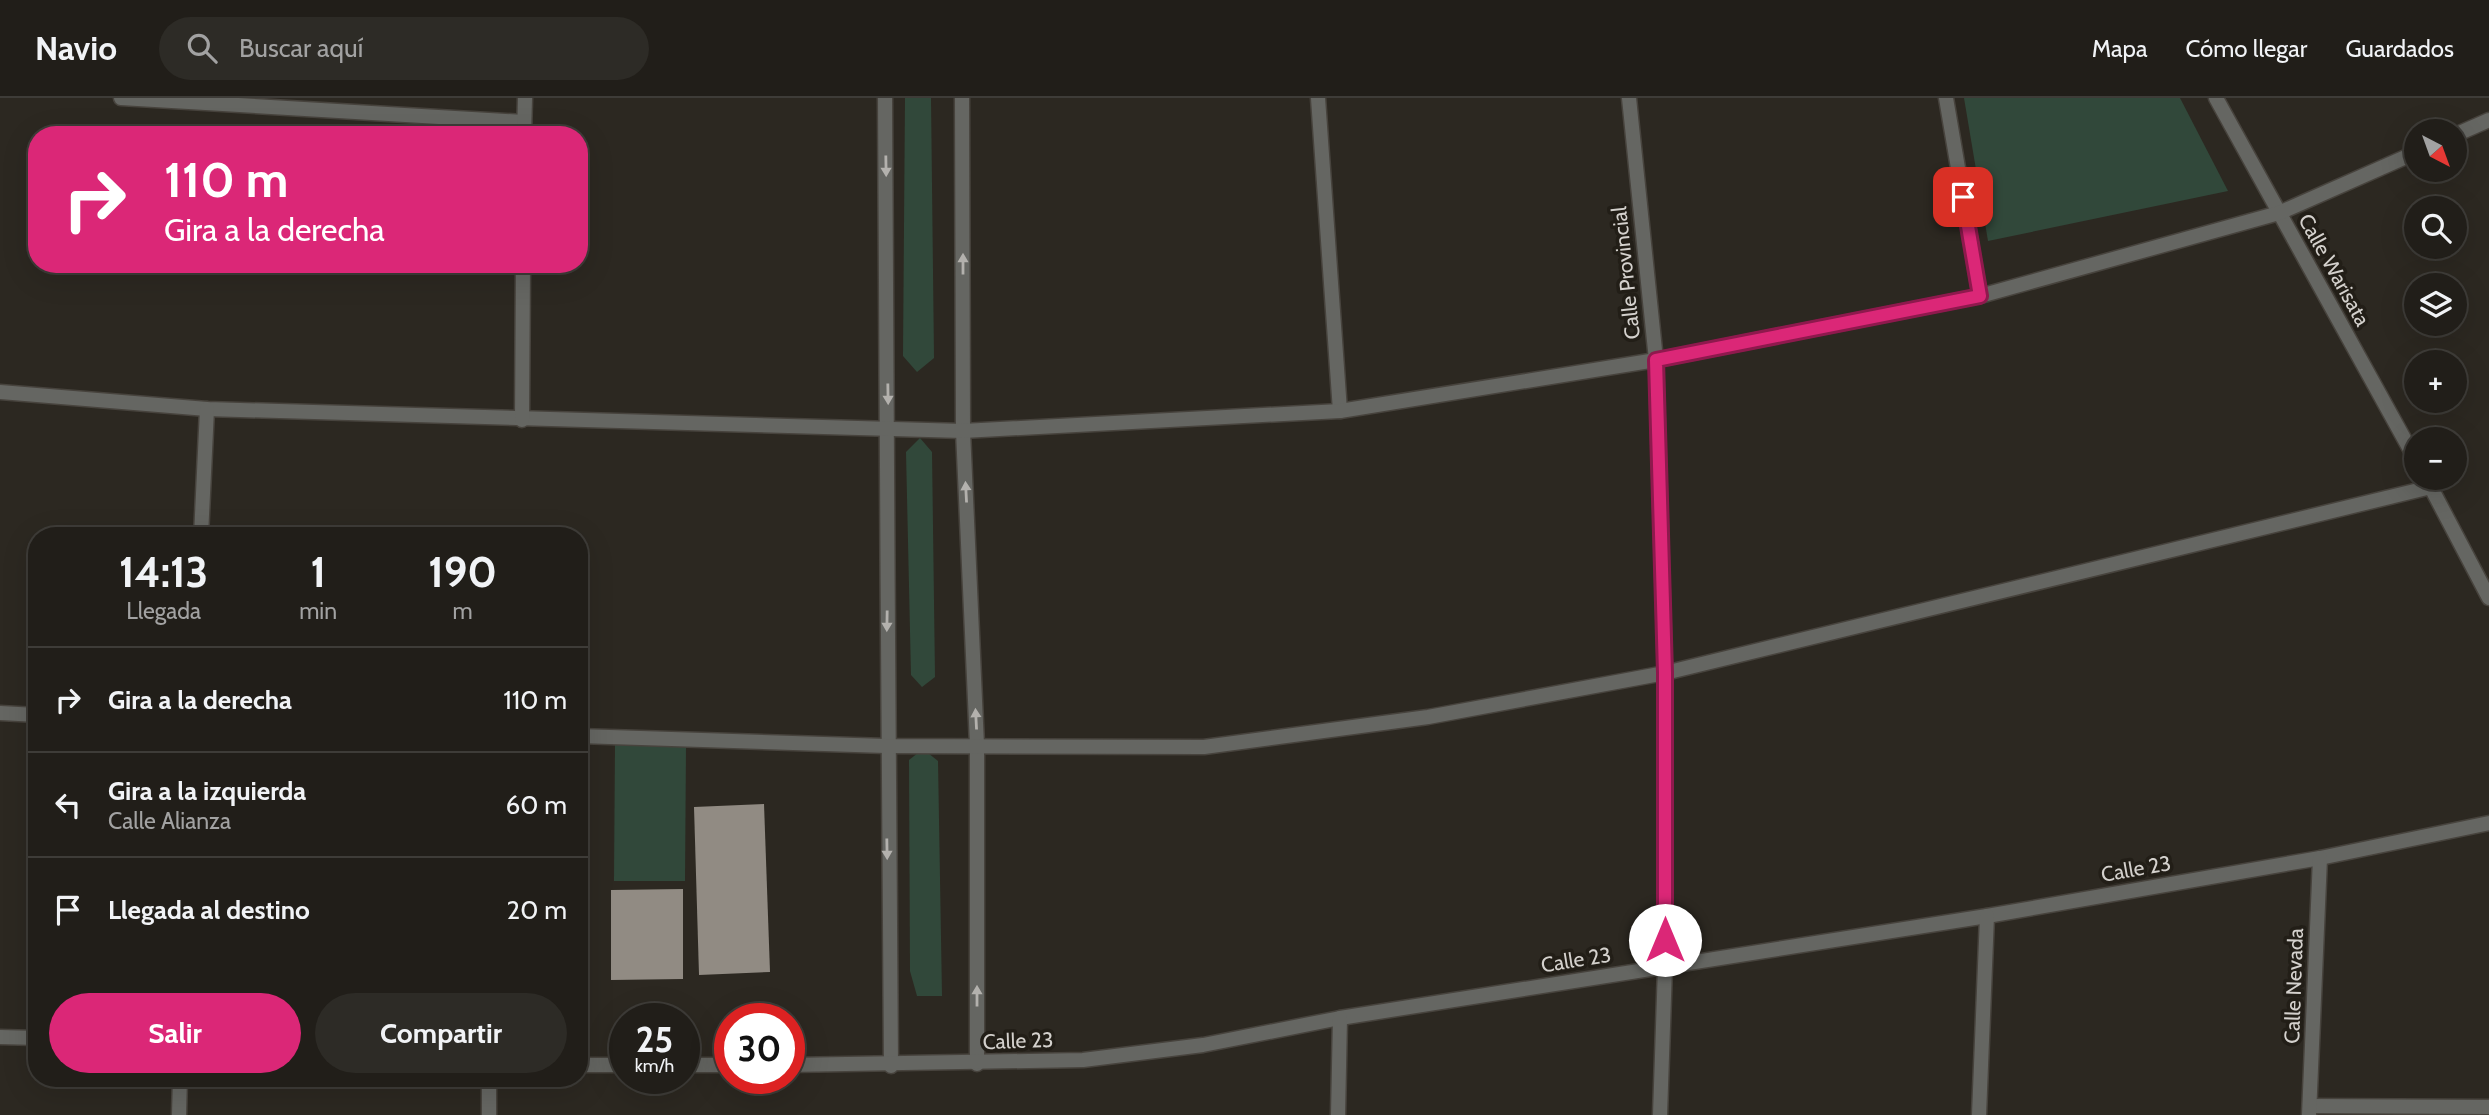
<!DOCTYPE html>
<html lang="es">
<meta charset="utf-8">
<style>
body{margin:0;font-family:Cabin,sans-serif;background:#2d2b26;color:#f1f3f6;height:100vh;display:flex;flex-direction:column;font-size:26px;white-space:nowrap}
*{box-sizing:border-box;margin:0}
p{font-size:23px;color:#a2a2a2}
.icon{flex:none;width:38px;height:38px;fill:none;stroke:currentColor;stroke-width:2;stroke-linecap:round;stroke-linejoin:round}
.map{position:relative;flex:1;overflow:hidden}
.details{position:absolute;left:28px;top:429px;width:560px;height:560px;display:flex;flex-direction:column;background:#211e19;border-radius:28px;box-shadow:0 7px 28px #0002,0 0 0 2px #3e3c38}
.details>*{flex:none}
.hud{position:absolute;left:28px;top:28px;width:560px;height:147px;border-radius:28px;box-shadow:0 7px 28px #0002,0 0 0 2px #3e3c38;background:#db2777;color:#fff;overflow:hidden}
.needle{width:46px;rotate:139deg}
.controls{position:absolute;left:2404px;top:21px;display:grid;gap:14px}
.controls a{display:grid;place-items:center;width:63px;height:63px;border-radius:50%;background:#211e19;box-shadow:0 7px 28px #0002,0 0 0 2px #3e3c38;font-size:35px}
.speed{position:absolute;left:609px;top:905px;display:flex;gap:14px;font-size:35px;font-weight:700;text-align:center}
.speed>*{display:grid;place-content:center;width:91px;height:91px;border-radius:50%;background:#211e19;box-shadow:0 7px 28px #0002,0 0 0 2px #3e3c38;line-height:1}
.speed small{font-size:18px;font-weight:400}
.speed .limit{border:10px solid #d22;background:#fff;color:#111}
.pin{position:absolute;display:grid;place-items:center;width:60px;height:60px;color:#fff;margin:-30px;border-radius:14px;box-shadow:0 4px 10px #0006}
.me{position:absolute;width:77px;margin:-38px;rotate:0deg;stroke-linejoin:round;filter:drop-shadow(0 0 5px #0008)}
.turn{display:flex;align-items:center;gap:24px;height:147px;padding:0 21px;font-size:32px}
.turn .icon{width:91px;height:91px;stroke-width:2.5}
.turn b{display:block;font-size:49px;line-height:60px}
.eta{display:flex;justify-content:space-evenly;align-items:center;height:119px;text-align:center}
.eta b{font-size:42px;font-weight:700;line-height:49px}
.button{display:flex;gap:14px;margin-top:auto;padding:14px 21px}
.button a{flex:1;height:80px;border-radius:42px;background:#db2777;color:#fff;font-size:28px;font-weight:700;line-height:80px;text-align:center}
.button a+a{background:#2d2b26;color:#f1f3f6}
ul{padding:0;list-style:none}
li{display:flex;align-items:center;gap:21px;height:105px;padding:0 21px;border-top:2px solid #3e3c38}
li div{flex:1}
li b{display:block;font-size:26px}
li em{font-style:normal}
header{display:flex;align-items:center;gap:42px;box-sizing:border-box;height:98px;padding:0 35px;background:#211e19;border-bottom:2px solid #3e3c38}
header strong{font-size:33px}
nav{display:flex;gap:38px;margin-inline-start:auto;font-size:24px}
.search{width:490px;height:63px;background:#2d2b26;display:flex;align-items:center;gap:18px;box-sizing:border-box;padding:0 24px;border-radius:38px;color:#a2a2a2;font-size:26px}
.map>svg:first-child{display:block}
</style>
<header>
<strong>Navio</strong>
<div class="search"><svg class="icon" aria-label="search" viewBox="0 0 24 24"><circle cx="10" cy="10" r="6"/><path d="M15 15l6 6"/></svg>Buscar aquí</div>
<nav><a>Mapa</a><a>Cómo llegar</a><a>Guardados</a></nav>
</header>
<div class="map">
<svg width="2489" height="1017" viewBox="0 0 2489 1017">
<rect width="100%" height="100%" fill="#2c2821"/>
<!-- green -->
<g fill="#31483a">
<path d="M905,0H931L934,260L917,274L903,258Z"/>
<path d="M1964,0H2180L2228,93L1988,143Z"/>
<path d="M920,340L932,354L935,579L922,589L911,577L906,354Z"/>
<path d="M615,647H686L685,783H614Z"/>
<path d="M923,651L938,663L942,898H917L910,873L909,662Z"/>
</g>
<!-- building -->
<g fill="#918b83">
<path d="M764,706L770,874L699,877L694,709Z"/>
<path d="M683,791V881L611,882V792Z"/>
</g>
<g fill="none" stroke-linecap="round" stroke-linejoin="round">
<defs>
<g id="street">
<path d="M121,0L524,24"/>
<path d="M885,0C889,323 886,645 891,968"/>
<path d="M962,0L963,333L977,647V966"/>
<path d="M1318,0L1340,313"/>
<path d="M1629,0L1656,262L1665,575V869L1660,1017"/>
<path d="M1946,0L1980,198"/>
<path d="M2216,0L2417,364"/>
<path d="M524,37L525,0"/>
<path d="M2455,37L2489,22"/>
<path d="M0,294L207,311L963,333L1340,313L1656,262L1980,198L2279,115L2417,54"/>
<path d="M522,322L523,166"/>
<path d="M2426,380L2489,500"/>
<path d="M201,438L207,311"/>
<path d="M0,615L37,617"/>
<path d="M579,638L886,648L1204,649L1428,619L1665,575L2431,389"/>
<path d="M0,939L37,940"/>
<path d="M579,967H625"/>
<path d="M684,967H730"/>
<path d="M789,967L1083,962L1203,947L1340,920L1987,818L2320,760L2489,725"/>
<path d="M2310,1008L2489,1009"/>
<path d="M179,1017L180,980"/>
<path d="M489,1017V980"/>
<path d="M1338,1017L1340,920"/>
<path d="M1979,1017L1987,818"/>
<path d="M2309,1017L2320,760"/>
</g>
</defs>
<!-- street casing -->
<use href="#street" stroke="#47433d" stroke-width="17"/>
<!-- street -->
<use href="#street" stroke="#656662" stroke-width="14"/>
</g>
<!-- one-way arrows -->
<defs><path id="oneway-solid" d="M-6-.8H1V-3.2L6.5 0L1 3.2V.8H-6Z" transform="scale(1.75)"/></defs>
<g fill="#b3b1ad">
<use href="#oneway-solid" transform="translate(886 68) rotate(89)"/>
<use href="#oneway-solid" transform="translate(963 166) rotate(-90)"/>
<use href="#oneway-solid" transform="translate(888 296) rotate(89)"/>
<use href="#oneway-solid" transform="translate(966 394) rotate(-93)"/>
<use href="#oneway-solid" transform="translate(887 523) rotate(91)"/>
<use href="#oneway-solid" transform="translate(976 621) rotate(-93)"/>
<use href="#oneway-solid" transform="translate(887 751) rotate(89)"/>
<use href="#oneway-solid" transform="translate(977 898) rotate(-90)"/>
</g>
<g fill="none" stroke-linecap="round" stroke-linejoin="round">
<defs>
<path id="route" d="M1665,842V575L1656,262L1980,198L1963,99"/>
</defs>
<!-- route casing -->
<use href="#route" stroke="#8e194d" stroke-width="18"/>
<!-- route -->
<use href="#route" stroke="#db2777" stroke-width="12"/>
</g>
<g text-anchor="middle" stroke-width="7" stroke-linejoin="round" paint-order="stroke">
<!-- street labels -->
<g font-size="21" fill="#d4d1cd" stroke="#221e17">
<text transform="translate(2334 172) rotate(61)" y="7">Calle Warisata</text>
<text transform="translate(1626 175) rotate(-96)" y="7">Calle Provincial</text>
<text transform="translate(2136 771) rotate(-10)" y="7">Calle 23</text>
<text transform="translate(1576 862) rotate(-9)" y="7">Calle 23</text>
<text transform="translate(2294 888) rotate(-88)" y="7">Calle Nevada</text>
<text transform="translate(1018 943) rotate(-2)" y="7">Calle 23</text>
</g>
</g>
</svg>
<div class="controls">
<a><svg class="needle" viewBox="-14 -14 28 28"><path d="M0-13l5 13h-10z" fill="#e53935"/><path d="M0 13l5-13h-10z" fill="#a2a2a2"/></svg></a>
<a><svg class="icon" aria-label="search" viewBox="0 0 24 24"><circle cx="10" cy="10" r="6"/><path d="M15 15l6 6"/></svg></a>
<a><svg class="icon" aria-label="layers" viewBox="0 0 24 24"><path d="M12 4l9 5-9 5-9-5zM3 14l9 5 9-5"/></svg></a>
<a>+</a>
<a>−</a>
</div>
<div class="speed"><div>25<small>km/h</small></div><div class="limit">30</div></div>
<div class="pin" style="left:1963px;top:99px;background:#d93025"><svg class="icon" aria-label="arrive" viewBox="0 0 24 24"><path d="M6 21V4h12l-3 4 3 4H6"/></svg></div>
<svg class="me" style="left:1665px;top:842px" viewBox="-20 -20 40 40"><circle r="19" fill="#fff"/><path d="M0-13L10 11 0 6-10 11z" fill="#db2777"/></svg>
<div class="hud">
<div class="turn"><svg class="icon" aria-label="right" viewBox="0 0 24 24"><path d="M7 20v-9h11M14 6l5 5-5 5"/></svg><div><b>110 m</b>Gira a la derecha</div></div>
</div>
<section class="details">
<div class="eta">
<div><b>14:13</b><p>Llegada</p></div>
<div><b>1</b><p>min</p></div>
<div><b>190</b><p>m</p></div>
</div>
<ul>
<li><svg class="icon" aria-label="right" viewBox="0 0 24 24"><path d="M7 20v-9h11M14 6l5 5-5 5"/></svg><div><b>Gira a la derecha</b></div><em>110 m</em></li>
<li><svg class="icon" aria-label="left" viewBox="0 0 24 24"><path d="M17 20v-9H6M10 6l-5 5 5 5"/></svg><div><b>Gira a la izquierda</b><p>Calle Alianza</p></div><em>60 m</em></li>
<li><svg class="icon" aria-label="arrive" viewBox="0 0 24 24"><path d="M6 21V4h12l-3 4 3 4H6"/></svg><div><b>Llegada al destino</b></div><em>20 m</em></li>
</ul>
<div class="button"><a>Salir</a><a>Compartir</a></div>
</section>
</div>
